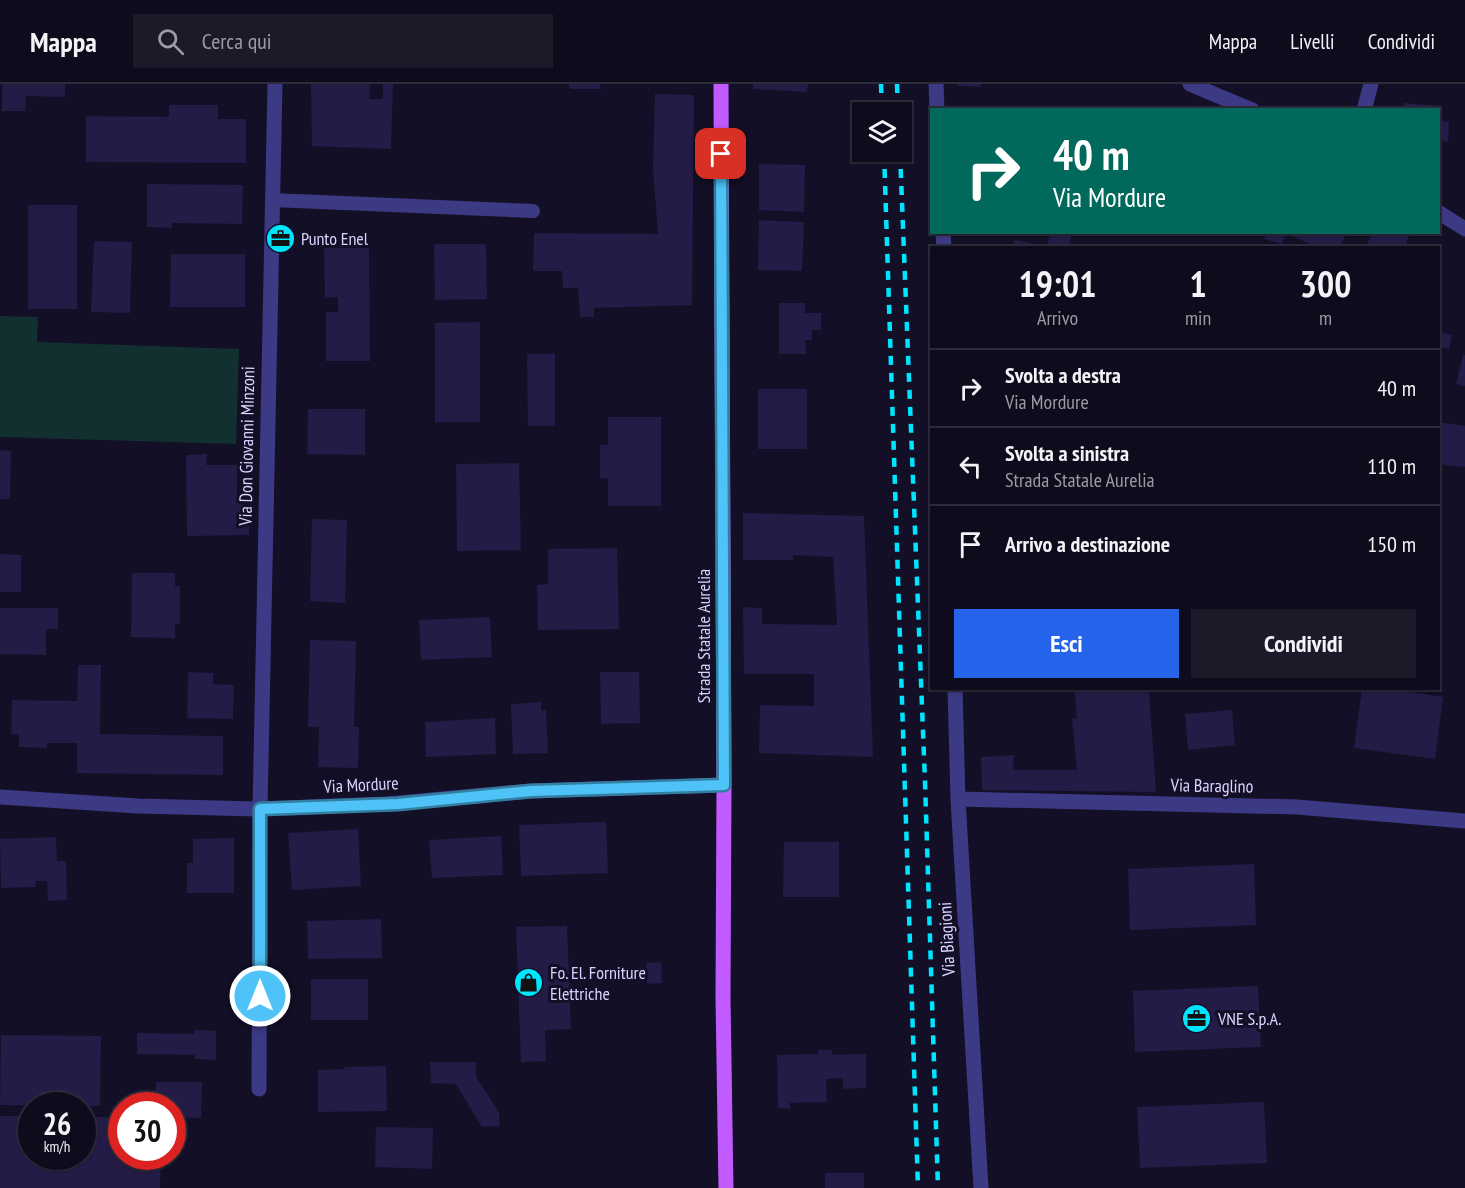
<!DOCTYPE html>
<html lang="it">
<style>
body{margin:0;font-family:"PT Sans Narrow",sans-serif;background:#1c1929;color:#f1f3f6;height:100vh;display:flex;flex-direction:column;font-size:22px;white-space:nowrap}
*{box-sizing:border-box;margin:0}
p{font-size:20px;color:#9b9ba3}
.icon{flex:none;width:33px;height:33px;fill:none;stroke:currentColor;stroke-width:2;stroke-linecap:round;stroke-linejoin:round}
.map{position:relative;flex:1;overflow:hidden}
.sheet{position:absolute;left:930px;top:162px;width:510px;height:444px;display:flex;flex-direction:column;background:#0e0b1c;border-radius:0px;box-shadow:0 2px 4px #0004,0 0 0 2px #2e2b3b}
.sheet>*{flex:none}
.banner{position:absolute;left:930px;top:24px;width:510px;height:126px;border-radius:0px;box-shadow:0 2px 4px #0004,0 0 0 2px #2e2b3b;background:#00695c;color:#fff;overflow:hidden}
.fabs{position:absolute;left:852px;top:18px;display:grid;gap:12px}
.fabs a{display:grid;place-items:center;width:60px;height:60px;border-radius:0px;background:#0e0b1c;box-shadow:0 2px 4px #0004,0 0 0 2px #2e2b3b;font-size:30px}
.speed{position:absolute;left:18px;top:1008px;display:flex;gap:12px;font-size:30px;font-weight:700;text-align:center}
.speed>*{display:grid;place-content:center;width:78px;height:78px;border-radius:50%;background:#0e0b1c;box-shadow:0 2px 4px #0004,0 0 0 2px #2e2b3b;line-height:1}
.speed small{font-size:15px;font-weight:400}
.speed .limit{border:9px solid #d22;background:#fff;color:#111}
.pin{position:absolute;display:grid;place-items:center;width:51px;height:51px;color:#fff;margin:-26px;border-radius:12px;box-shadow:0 3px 9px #0006}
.me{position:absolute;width:66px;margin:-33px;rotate:0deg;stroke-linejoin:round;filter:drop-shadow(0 0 4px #0008)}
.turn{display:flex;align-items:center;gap:21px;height:126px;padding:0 24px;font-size:27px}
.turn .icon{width:78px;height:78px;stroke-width:2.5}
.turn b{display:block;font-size:42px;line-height:51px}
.eta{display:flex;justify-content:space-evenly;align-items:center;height:102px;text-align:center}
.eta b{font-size:36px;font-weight:700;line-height:42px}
.primary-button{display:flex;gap:12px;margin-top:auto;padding:12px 24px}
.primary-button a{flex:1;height:69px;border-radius:0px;background:#2563eb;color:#fff;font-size:24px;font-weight:700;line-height:69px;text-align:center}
.primary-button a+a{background:#1c1929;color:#f1f3f6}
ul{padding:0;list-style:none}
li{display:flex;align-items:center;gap:18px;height:78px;padding:0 24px;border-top:2px solid #2e2b3b}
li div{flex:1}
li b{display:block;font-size:22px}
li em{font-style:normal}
header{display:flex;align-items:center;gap:36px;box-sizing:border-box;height:84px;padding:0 30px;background:#0e0b1c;border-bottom:2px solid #2e2b3b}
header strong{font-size:28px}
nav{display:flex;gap:33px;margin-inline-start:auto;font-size:21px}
.search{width:420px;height:54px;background:#1c1929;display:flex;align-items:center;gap:15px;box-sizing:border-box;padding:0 21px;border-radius:0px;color:#9b9ba3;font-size:22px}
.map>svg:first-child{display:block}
</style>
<header>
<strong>Mappa</strong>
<div class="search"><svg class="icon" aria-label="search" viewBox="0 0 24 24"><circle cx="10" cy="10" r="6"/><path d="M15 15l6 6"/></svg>Cerca qui</div>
<nav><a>Mappa</a><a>Livelli</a><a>Condividi</a></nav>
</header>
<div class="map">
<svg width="1465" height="1104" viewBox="0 0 1465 1104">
<rect width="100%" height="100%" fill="#130f26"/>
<!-- green -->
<path fill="#12302f" d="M0,232L38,233L37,258L239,265L236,360L0,353Z"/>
<!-- building -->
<g fill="#241b47">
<path d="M2,0H65V13L26,12L25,27H2Z"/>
<path d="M311,0H370L369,15H383V0H393L391,65L312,62Z"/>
<path d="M569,0H600L601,5H570Z"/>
<path d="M753,0H808L807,8L753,5Z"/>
<path d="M958,0H981V3L958,2Z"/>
<path d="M655,10L694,11L692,221L594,224V233H580L578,204H563L562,187H533L534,149L658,150L653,85Z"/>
<path d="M1404,19L1440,22V26H1404Z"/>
<path d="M169,21H218V35H246V79L86,78V32L169,33Z"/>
<path d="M1094,21L1108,26H1066V22L1094,24Z"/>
<path d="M1438,36L1449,38L1448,58L1438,57Z"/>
<path d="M759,80L805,81L804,128L759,126Z"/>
<path d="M147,100L243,101L242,140L172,139V144L147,143Z"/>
<rect x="28" y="121" width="49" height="104"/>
<path d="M759,136L804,138L802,187L758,186Z"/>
<path d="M1050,148H1072L1069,164H1013L1014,156L1047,162Z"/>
<path d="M1266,148H1286L1282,160L1264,155Z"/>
<path d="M1296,148H1346L1340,164H1319L1294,153Z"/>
<path d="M1372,148H1402L1409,151L1405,164H1366Z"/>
<path d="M94,157L132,158L130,229L91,228Z"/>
<path d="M434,160H486L487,215L435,216Z"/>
<path d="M324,164H369L370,277H326V228H338V213L325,214Z"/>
<path d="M171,170H245V223H170Z"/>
<path d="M779,219H805V229H821V246H812V256H805L806,270H779Z"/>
<path d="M480,238V338H435V239Z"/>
<path d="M1439,248L1452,251L1449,265L1438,263Z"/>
<path d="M527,270H555V342H528Z"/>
<path d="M1463,271H1465V302L1456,300Z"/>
<rect x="758" y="305" width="49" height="60"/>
<path d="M308,325H365V371L307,370Z"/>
<path d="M608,333H661V422H608V394L600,395V361H608Z"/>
<path d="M1438,338L1465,342V383L1438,380Z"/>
<path d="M0,366L11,367L10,415H0Z"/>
<path d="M207,370L206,381H237V418L250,419L249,451L187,452L186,371Z"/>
<path d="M519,379L521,466L457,467L456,380Z"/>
<path d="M743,429L864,432L873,673L759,669L760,621L814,622V590H744L743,523L762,524V540L837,541L833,473L793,471V476H743Z"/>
<path d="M312,435L347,436L345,519L310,517Z"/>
<path d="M617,464L619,545L538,546L537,501L548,500V465Z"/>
<path d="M0,470L21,471V508H0Z"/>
<path d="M132,489H175V502H180V540H175V554L131,553Z"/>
<path d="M0,524H58V545H46V571L0,570Z"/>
<path d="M490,533L492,573L421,576L419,536Z"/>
<path d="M310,556L356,557L354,643H359L358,684L318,683L319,643H308Z"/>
<path d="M78,581H101L100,650L223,652V691L77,689V659H47V664L19,663V650H11L12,616L77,617Z"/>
<path d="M188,588L213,589V600L234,601L233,635L187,634Z"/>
<path d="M600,588H639L640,639L601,640Z"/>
<path d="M1074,604H1159V606L1149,607L1156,708L982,706L981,673L1014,671L1013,686H1077L1072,635L1077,634Z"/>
<path d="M1362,604H1387L1443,613L1435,675L1354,664Z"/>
<path d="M541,618V626H546L548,669L513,670L511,620Z"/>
<path d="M1232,626L1235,661L1188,666L1185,630Z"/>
<path d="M495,634L496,670L426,673L425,638Z"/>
<path d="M606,738L608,789L521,792L519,741Z"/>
<path d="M358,745L361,802L292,806L288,749Z"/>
<path d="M501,752L503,791L432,794L429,756Z"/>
<path d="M56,753L57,777H66L67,816L48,817L47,797H35L36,803L1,804L0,755Z"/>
<path d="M234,754V809H187V779H193V755Z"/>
<path d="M784,758H839V813H783Z"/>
<path d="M1254,780L1256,841L1130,846L1128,785Z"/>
<path d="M381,835L382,874L308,875L307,837Z"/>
<path d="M567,842L571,945L545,946L546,977L521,978L516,843Z"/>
<path d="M661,878L662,899L647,900L646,879Z"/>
<rect x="311" y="895" width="57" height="41"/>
<path d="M1258,902L1261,963L1135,968L1133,907Z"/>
<path d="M194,946L216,947V976L195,975V971L137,970V949L194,950Z"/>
<path d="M1,951L101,952L100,1022L0,1021Z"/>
<path d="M818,966H832V971L866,970V1004L843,1005V994L826,995L827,1018L790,1019V1025L778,1024L777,971L818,970Z"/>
<path d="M430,978H476V993L499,1028L500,1042L482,1043L456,1000L431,999Z"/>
<path d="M386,982L387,1027L318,1028V986L345,985L344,983Z"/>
<path d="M156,998H202L201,1034L172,1033V1022H156Z"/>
<path d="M1264,1018L1267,1079L1140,1084L1137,1023Z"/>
<path d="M0,1032H32V1072H82V1033H122V1072H161L160,1104H0Z"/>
<path d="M376,1043L433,1044L432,1085L375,1083Z"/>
<rect x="825" y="1089" width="39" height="15"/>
</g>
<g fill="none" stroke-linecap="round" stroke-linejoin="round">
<!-- service -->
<path stroke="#3d3a85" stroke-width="14" d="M272,116L533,127"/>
<!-- minor -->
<g stroke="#3d3a85" stroke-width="15">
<path d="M936,0L937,26"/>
<path d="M1190,0L1252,26"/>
<path d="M1364,26L1371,0"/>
<path d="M1438,128L1465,145"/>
<path d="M943,148L944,164"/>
<path d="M955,604L958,715L981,1104"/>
<path d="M0,713L138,722L260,725L387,720L531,707L724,701"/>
<path d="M958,715L1297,723L1465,737"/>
<path d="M259,1005L260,725L275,0"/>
</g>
<!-- primary -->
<path stroke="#c25bff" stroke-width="15" d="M721,0L724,701L723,914L726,1104"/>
<!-- rail -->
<g stroke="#00e5ff" stroke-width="4.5" stroke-dasharray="9 8" stroke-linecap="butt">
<path d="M881,0L882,28"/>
<path d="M897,0L898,28"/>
<path d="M884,68L918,1104"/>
<path d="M900,68L925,698L938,1104"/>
</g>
</g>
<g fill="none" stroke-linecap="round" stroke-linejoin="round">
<defs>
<path id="route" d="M260,912V725L398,720L531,707L724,701L721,70"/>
</defs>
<!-- route casing -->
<use href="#route" stroke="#337fa1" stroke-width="15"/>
<!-- route -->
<use href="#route" stroke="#4fc3f7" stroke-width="10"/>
</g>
<!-- icons -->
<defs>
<symbol id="office-disc" viewBox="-11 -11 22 22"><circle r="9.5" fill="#00e5ff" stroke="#130f26"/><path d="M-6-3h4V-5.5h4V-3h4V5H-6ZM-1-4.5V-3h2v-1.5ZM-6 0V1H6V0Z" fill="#111"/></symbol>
<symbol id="shop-disc" viewBox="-11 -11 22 22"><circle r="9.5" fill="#00e5ff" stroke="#130f26"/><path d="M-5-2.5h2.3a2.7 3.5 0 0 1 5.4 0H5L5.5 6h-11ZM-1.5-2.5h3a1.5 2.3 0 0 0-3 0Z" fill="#111"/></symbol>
</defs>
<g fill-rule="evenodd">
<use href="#office-disc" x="264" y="138" width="33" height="33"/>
<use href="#shop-disc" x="512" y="882" width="33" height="33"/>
<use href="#office-disc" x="1180" y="918" width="33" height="33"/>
</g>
<g text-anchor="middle" stroke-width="6" stroke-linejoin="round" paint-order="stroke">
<!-- poi labels -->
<g font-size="18" fill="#d9d4ff" stroke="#130f26" text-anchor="start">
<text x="301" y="161">Punto Enel</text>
<text x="550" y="895">Fo. El. Forniture<tspan x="550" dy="21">Elettriche</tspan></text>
<text x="1218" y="941">VNE S.p.A.</text>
</g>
<!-- street labels -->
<g font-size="18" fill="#d9d4ff" stroke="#130f26">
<text transform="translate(247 362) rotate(-89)" y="6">Via Don Giovanni Minzoni</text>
<text transform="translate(704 552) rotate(-90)" y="6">Strada Statale Aurelia</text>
<text transform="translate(361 701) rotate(-3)" y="6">Via Mordure</text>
<text transform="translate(1212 702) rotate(1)" y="6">Via Baraglino</text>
<text transform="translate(947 855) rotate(-93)" y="6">Via Biagioni</text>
</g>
</g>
</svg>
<div class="fabs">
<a><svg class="icon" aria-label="layers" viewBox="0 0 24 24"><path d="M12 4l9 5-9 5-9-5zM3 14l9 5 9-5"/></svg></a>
</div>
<div class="speed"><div>26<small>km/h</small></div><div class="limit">30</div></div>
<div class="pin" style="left:721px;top:70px;background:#d93025"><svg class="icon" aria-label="arrive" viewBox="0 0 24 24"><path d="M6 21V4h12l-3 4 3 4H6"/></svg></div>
<svg class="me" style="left:260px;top:912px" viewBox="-20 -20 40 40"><circle r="17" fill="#4fc3f7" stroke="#fff" stroke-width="3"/><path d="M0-11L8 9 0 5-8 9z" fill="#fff"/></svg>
<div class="banner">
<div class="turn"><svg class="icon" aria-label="right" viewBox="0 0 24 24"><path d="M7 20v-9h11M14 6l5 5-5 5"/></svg><div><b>40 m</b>Via Mordure</div></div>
</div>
<section class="sheet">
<div class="eta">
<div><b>19:01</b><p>Arrivo</p></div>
<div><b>1</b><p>min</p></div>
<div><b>300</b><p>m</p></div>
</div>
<ul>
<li><svg class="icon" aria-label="right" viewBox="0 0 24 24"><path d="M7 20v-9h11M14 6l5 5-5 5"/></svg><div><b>Svolta a destra</b><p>Via Mordure</p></div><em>40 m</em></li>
<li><svg class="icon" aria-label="left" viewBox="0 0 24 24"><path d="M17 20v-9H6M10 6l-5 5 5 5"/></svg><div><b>Svolta a sinistra</b><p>Strada Statale Aurelia</p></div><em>110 m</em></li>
<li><svg class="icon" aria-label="arrive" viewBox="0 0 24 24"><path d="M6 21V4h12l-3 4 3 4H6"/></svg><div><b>Arrivo a destinazione</b></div><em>150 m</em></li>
</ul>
<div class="primary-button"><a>Esci</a><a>Condividi</a></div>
</section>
</div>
